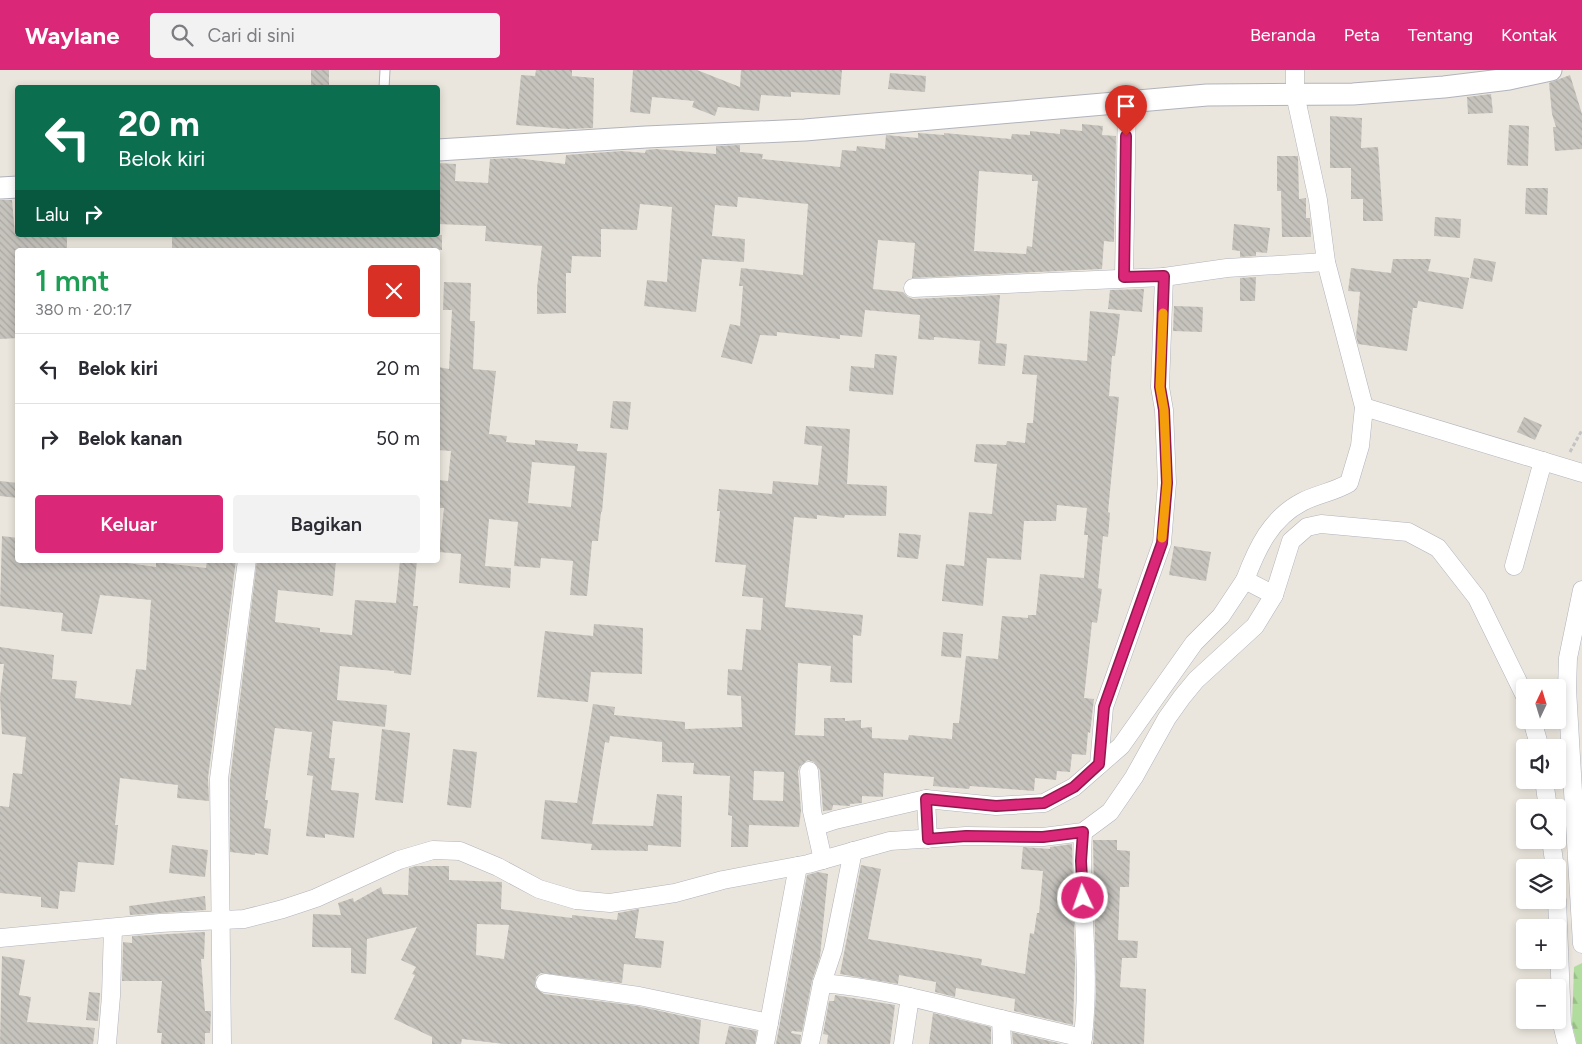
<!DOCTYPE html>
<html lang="id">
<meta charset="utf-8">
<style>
body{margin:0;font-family:Figtree,sans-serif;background:#f2f2f3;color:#2b2b33;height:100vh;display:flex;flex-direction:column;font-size:19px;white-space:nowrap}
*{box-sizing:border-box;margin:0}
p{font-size:16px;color:#7c7c81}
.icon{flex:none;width:28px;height:28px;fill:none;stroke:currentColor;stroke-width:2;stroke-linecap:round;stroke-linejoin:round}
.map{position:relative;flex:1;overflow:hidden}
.sheet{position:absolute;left:15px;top:178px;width:425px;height:315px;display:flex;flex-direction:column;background:#fff;border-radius:5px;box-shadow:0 2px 8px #0003}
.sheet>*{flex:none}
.top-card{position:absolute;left:15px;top:15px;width:425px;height:152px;border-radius:5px;box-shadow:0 2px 8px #0003;background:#0b6e4f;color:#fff;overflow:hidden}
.needle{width:32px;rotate:4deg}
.buttons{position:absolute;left:1516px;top:609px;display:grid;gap:10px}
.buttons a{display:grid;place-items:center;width:50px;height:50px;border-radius:5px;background:#fff;box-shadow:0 2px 8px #0003;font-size:25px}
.pin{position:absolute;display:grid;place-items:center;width:42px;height:42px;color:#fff;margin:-51px -21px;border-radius:50% 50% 50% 0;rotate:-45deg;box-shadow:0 0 5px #0007}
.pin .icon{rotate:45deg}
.me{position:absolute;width:55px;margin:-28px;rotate:357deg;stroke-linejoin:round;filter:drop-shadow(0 0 4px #0008)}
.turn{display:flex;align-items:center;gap:18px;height:105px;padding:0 20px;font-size:22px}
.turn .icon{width:65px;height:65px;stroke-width:2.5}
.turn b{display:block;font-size:35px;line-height:42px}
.then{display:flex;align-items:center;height:48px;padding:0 20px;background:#0003;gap:10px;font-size:19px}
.round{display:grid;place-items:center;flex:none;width:52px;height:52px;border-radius:5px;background:#f2f2f3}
.overview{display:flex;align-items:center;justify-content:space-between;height:85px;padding:0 20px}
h1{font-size:30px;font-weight:600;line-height:38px;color:#1e9e55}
.action{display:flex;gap:10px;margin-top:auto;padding:10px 20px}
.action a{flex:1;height:58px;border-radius:5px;background:#db2777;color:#fff;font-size:20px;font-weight:600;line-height:58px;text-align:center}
.action a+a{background:#f2f2f3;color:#2b2b33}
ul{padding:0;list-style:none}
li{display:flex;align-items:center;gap:15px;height:70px;padding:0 20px;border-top:1px solid #e1e1e2}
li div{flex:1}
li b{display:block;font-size:19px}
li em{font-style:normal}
header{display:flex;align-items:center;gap:30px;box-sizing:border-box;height:70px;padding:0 25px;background:#db2777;color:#fff}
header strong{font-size:24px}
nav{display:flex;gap:28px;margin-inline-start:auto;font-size:18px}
.search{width:350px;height:45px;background:#f2f2f3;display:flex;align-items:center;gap:12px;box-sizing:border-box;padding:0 18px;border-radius:5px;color:#7c7c81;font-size:19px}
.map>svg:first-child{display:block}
</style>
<header>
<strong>Waylane</strong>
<div class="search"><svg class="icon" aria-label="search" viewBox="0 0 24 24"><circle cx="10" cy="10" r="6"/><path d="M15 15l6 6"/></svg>Cari di sini</div>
<nav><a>Beranda</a><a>Peta</a><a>Tentang</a><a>Kontak</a></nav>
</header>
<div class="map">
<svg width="1582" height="974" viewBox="0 0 1582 974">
<defs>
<pattern id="forest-firs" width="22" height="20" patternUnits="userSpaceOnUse" patternTransform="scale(1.25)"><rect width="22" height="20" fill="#b0dd9e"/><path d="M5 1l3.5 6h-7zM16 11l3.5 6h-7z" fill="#98be88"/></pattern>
<pattern id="building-back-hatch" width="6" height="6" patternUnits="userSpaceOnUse" patternTransform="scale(1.25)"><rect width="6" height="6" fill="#c6c3bd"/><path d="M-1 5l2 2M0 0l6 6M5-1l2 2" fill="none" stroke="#aaa8a3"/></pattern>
</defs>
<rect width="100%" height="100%" fill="#ebe6dd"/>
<!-- forest -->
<path fill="url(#forest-firs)" d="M1582,893V974H1577L1572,954L1574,897Z"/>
<!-- building -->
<g fill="url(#building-back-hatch)" fill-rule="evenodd">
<rect x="311" y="0" width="18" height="18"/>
<path d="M536,0H572V6L594,8L593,58L568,59L516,55L521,5L535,6Z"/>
<path d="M633,0H697L740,17L741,0H842L840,25L791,22V27L761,25L759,41L718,37L715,46L692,37L694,31L652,27L650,44L630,42Z"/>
<path d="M890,3L926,6L925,22L888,19Z"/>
<path d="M1570,5L1582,44V79L1555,81L1553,57H1556L1552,44L1549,13Z"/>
<path d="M1491,24L1493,43L1468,44L1467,27Z"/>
<path d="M1330,46L1362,48L1361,78L1378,77L1383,151H1363V129H1351V98H1330Z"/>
<path d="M1082,54L1103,56L1102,65L1116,66L1114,172L1104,171L1102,199L912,208L915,173L878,170L873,219L903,222L908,227L913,229L1000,225L996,273L1007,274L1005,296L978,294L980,271L934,267V270L918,269L920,245L865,240L862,267L840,265V269L777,262V266L760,265L752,294L721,287L730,254L740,256L743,216H739L741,198L803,205L808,134L738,127L737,137L715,135L712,166L745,169L744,192L702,189L696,242L644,236L647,210L667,212L672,137L640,134L637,160L601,159V187L572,186L571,203H566V243L537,244V218L542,176L485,171L486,156L438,154V93L456,94L455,111L488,113L490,89L516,88L565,94L566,85L622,81L645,83L646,80L656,79L716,84V76L740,75V82L763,84L762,89L840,97L842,80L856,81L857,76L885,79L886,65L918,68V63L944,65V63L1011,69L1012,64L1030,65V61L1060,64V59L1082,61ZM979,101L1032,105V111H1038L1032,177L1027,176L1026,184L974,181Z"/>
<path d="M1509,55L1529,56L1528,96L1507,95Z"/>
<path d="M1277,86H1298L1299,129L1306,128V148H1310L1311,167H1282L1281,121H1277Z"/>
<path d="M1526,118H1548L1547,145L1525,144Z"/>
<path d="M0,130H12L15,165H67V180H15L18,268L0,269Z"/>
<path d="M1435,147L1461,149L1460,168L1434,166Z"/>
<path d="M1234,154L1270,158L1267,183L1256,182V186L1240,187V181L1232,180Z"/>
<path d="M172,165L225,166L442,165V180H172Z"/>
<path d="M1474,188L1496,192L1492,212L1470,208Z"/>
<path d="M1393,189H1431L1428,201L1469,208L1463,239L1418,231L1417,238H1413L1407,281L1358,274L1356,266L1360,222L1348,221L1351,198L1391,203Z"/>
<path d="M1256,207L1255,231H1240V208Z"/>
<path d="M444,212L471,213L470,251H475L473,299L496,301L489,364L507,366L506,372L535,375V370L578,374L577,381L607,383L602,442H601L598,471H592L587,526L570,525L573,491L541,488L540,498L514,496L518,452L489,449L485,496L511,498L510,518L459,513L461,484L439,482L444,438H438V410L448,411L451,381L438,380V297L449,299L452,240H443ZM532,392L575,396L571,437L528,433Z"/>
<path d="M1144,219L1142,242L1108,239L1110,220Z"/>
<path d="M1174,236L1203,237L1202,262L1173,261Z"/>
<path d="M1090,241L1120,244L1115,286H1112L1109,326L1119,327L1108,442L1110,443L1108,467L1103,466L1098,518L1102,519L1097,553L1092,552L1084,628L1094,629L1090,663L1088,662L1086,685L1072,684L1070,702L1057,701L1056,710L1035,708L1034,721L970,716L969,719L933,716L934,707L884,703L883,727L862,726V733L850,734V736L833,735L832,740L823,741L820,700L814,692L808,690L800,696L798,701L801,741L799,757L749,755L748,777H731L732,746L728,745L730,706L693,704L694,693L662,692V672L610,666L609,673L605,672L592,754L653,756L657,724L682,726L681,777L648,775V781L591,780L592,774L541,769L545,730L577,733L593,634L615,637L614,645L685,652V659L742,657L741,626L727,625L728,599L742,600L746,559L761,560L763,528L742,526L746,495L715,492L720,441H717L719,419L772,424L773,411L818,415L822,376L804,374L806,356L850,359L847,414L887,416L886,446L845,445L844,448L817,445V449L794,447L785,537L863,545L861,566L853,565L852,613L830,612L831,596L798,593L795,665L824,666V648H845V651L861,650V658L872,657V668L908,670L909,665L952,669L953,653H959L966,586L998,589L1002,546L1028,548V545H1036L1040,504L1084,508L1088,465H1084L1087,438L1057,435L1056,451H1024L1021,490L987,488L983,536L942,531L946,494L964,496L969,442L992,444L997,394L974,392L976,374L1006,375L1007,371L1025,373L1027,353H1033L1037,305L1022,304L1024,285L1087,291ZM754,701L784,702L783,731L753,730Z"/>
<path d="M875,284L897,286L893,325L849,321L851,296L874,298Z"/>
<path d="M613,331L631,332L628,360L610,358Z"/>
<path d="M1524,347L1542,355L1535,370L1517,362Z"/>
<path d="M0,411L18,413V428L0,426Z"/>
<path d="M899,463L921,465L918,489L897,487Z"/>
<path d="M2,466L18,468V490H120V492L156,497V492L206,498L207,490H236L208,708L209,731L177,728L178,715L120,708L115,755H118L114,795L78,792L75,822L60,821L58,839L41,837V827L0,823V736L9,737L13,703L22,704L26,667L2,664L0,627L4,594H0V577L54,585L52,609L77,611L75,628L131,635L136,599L146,600L151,530L100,525L92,564L61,561L63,543L0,536Z"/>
<path d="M1174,476L1211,482L1206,511L1169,505Z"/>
<path d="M257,490H336L333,526L278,520L275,552L320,558V562L352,565L355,530L396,533L400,490H417L413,536H418L411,605L394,603V601L340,596L337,630L387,635L385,657L333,651L329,688H335L331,720L359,723L354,768L325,764V768L306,766L313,706L307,705L312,662L275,658L265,730H268L264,758L271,759L268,785L255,783V785L230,782V710Z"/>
<path d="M594,554L643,558L642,604L591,602L588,632L537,627L545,561L593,566Z"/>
<path d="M943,562L963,564L961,588L941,586Z"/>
<path d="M382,659L410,663L403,733L375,730Z"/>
<path d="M453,679L477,682L471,738L447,735Z"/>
<path d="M1093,770H1117V780L1130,781L1129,817H1120L1118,870L1138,871L1137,888H1122L1120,917L1146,919L1144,974H1093L1096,921Z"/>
<path d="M1072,774L1075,894L1073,955L1014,941L1015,929L956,918L955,927L935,922L936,912L899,905L898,914L840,904L861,795L881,799L868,869L982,889L981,895L1025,904L1030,863L1034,864L1037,843H1039L1043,801L1021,799L1023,777L1050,779V777Z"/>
<path d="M172,775L208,780L205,807L169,803Z"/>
<path d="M416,796H449V810L502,812L501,839L572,848V845L617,850L618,843L639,839L635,868L664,871L661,898L624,894L622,913L541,903L536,907L535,917L544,924L637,936L701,950L699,974H504L462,969L461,974H432V967L394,949L415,905L412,904L416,897L401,890L417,857L367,869L366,904L351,903V878L312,877L313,844L341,845L338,833L353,828L354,832L381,817L383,824L408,825L409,798ZM477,854L509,855L504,889L476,885Z"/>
<path d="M818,802L828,804L820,887L812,911L802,962L792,961L791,963L801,965L800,974H776L807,805Z"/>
<path d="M205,826L206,840L130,845L129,836Z"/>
<path d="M205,862L204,889H201L205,941H211L210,963H205V974H161L162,963H157L162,911H122L123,872L132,873V866Z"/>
<path d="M2,886L25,890L19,925L31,927L27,952L95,958L93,974H0Z"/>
<path d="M89,922L100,923L98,951L86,950Z"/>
<path d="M835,925L895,935L890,974H827L828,965L823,964L829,931H834Z"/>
<path d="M933,943L991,957V974H929Z"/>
<path d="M729,956L757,961L755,974H725Z"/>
<path d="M1012,962L1062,974H1013Z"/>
</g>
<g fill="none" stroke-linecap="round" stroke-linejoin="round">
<defs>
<path id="service" d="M384,18L385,0"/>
<g id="minor">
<path d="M1124,207L1127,32"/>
<path d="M913,218L1164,207"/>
<path d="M1364,337L1582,403"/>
<path d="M1514,496L1543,391"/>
<path d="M1582,520L1568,588L1567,619L1582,874"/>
<path d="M1274,525L1291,471L1307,457L1321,454L1408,462L1438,478L1477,528L1525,626"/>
<path d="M1532,650L1540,678"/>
<path d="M1099,695L1104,637L1162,473L1167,413L1164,340L1160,317L1164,207L1227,198L1326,192"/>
<path d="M809,701L812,741L823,790"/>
<path d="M1544,710L1548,738"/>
<path d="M926,729L928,769"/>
<path d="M817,756L835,750L926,729L996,736L1044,733L1074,717L1121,676L1194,573L1221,546L1245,510"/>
<path d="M1551,770L1555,798"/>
<path d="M1557,830L1562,954L1567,974"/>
<path d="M0,868L160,853L244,849L283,839L316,828L399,790L433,780L460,781L498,797L539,819L576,830L610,833L675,823L723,810L808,794L890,771L966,766L1043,767L1083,762L1110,742L1134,707L1167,648L1182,627L1196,610L1255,556L1274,525L1245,510C1257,478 1271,448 1302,432C1317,424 1334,422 1349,413L1360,376L1364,337L1326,192L1318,130L1295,24V0"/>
<path d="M545,913L639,926L769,953"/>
<path d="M822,913L833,880L853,781"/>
<path d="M1001,949L1083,968"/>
<path d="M107,974L111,926L113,858"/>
<path d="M222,974L219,709L247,490"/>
<path d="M765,974L798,796"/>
<path d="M810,974L822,913C883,918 942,935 1001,949L1002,974"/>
<path d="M903,974L910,927"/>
<path d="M1082,974C1092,903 1079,832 1083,762"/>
</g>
<g id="tertiary">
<path d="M438,80L646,67L805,60L1207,25L1353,24L1444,17L1509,9L1551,0"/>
<path d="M0,118L18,117"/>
</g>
</defs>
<!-- service casing -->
<use href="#service" stroke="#b1b3bc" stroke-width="11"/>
<!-- minor casing -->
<use href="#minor" stroke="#b1b3bc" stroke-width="19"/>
<!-- tertiary casing -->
<use href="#tertiary" stroke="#b1b3bc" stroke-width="23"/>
<!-- path -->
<path stroke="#c3c3c3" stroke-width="3" stroke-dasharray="4 2.5" stroke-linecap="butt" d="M1570,382L1582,360"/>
<!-- service -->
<use href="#service" stroke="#fff" stroke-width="9"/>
<!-- minor -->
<use href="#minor" stroke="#fff" stroke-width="18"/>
<!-- tertiary -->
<use href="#tertiary" stroke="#fff" stroke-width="21"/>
</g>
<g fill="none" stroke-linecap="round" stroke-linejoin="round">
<defs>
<path id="route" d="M1083,828L1081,791L1083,762L1043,767L966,766L928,769L926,729L996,736L1044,733L1074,717L1099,694L1104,637L1162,473L1167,413L1164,340L1160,317L1164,206L1124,207L1126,66"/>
</defs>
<!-- route casing -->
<use href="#route" stroke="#8e194d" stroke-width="12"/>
<!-- route -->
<use href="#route" stroke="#db2777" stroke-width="9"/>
<!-- slow -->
<path stroke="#f59e0b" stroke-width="9" d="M1162,468L1167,413L1164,340L1160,317L1163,243"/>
</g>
</svg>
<div class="buttons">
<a><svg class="needle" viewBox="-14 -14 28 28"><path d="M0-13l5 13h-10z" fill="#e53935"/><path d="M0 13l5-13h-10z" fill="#7c7c81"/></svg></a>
<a><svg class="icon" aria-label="sound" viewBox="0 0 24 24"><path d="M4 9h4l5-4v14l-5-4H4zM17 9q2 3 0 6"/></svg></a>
<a><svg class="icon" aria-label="search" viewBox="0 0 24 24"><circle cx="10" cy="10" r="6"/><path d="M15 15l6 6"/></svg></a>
<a><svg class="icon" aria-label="layers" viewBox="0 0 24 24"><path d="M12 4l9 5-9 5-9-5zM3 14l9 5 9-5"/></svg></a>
<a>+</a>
<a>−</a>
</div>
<div class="pin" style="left:1126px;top:66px;background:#d93025"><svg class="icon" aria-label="arrive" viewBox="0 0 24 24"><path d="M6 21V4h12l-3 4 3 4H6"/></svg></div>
<svg class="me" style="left:1083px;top:828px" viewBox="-20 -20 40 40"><circle r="17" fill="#db2777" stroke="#fff" stroke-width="3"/><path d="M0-11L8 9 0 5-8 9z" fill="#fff"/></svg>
<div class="top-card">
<div class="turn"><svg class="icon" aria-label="left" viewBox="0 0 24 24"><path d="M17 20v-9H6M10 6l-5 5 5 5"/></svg><div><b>20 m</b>Belok kiri</div></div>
<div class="then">Lalu<svg class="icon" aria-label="right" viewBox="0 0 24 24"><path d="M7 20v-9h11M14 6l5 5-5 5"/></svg></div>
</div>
<section class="sheet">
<div class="overview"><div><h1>1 mnt</h1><p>380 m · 20:17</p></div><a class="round" style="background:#d93025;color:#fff"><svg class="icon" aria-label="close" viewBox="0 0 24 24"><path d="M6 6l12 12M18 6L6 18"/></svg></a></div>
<ul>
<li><svg class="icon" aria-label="left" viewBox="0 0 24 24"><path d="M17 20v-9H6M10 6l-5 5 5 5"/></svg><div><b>Belok kiri</b></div><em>20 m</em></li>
<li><svg class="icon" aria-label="right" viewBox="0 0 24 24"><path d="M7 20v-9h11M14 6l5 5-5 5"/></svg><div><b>Belok kanan</b></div><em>50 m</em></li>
</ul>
<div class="action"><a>Keluar</a><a>Bagikan</a></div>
</section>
</div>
